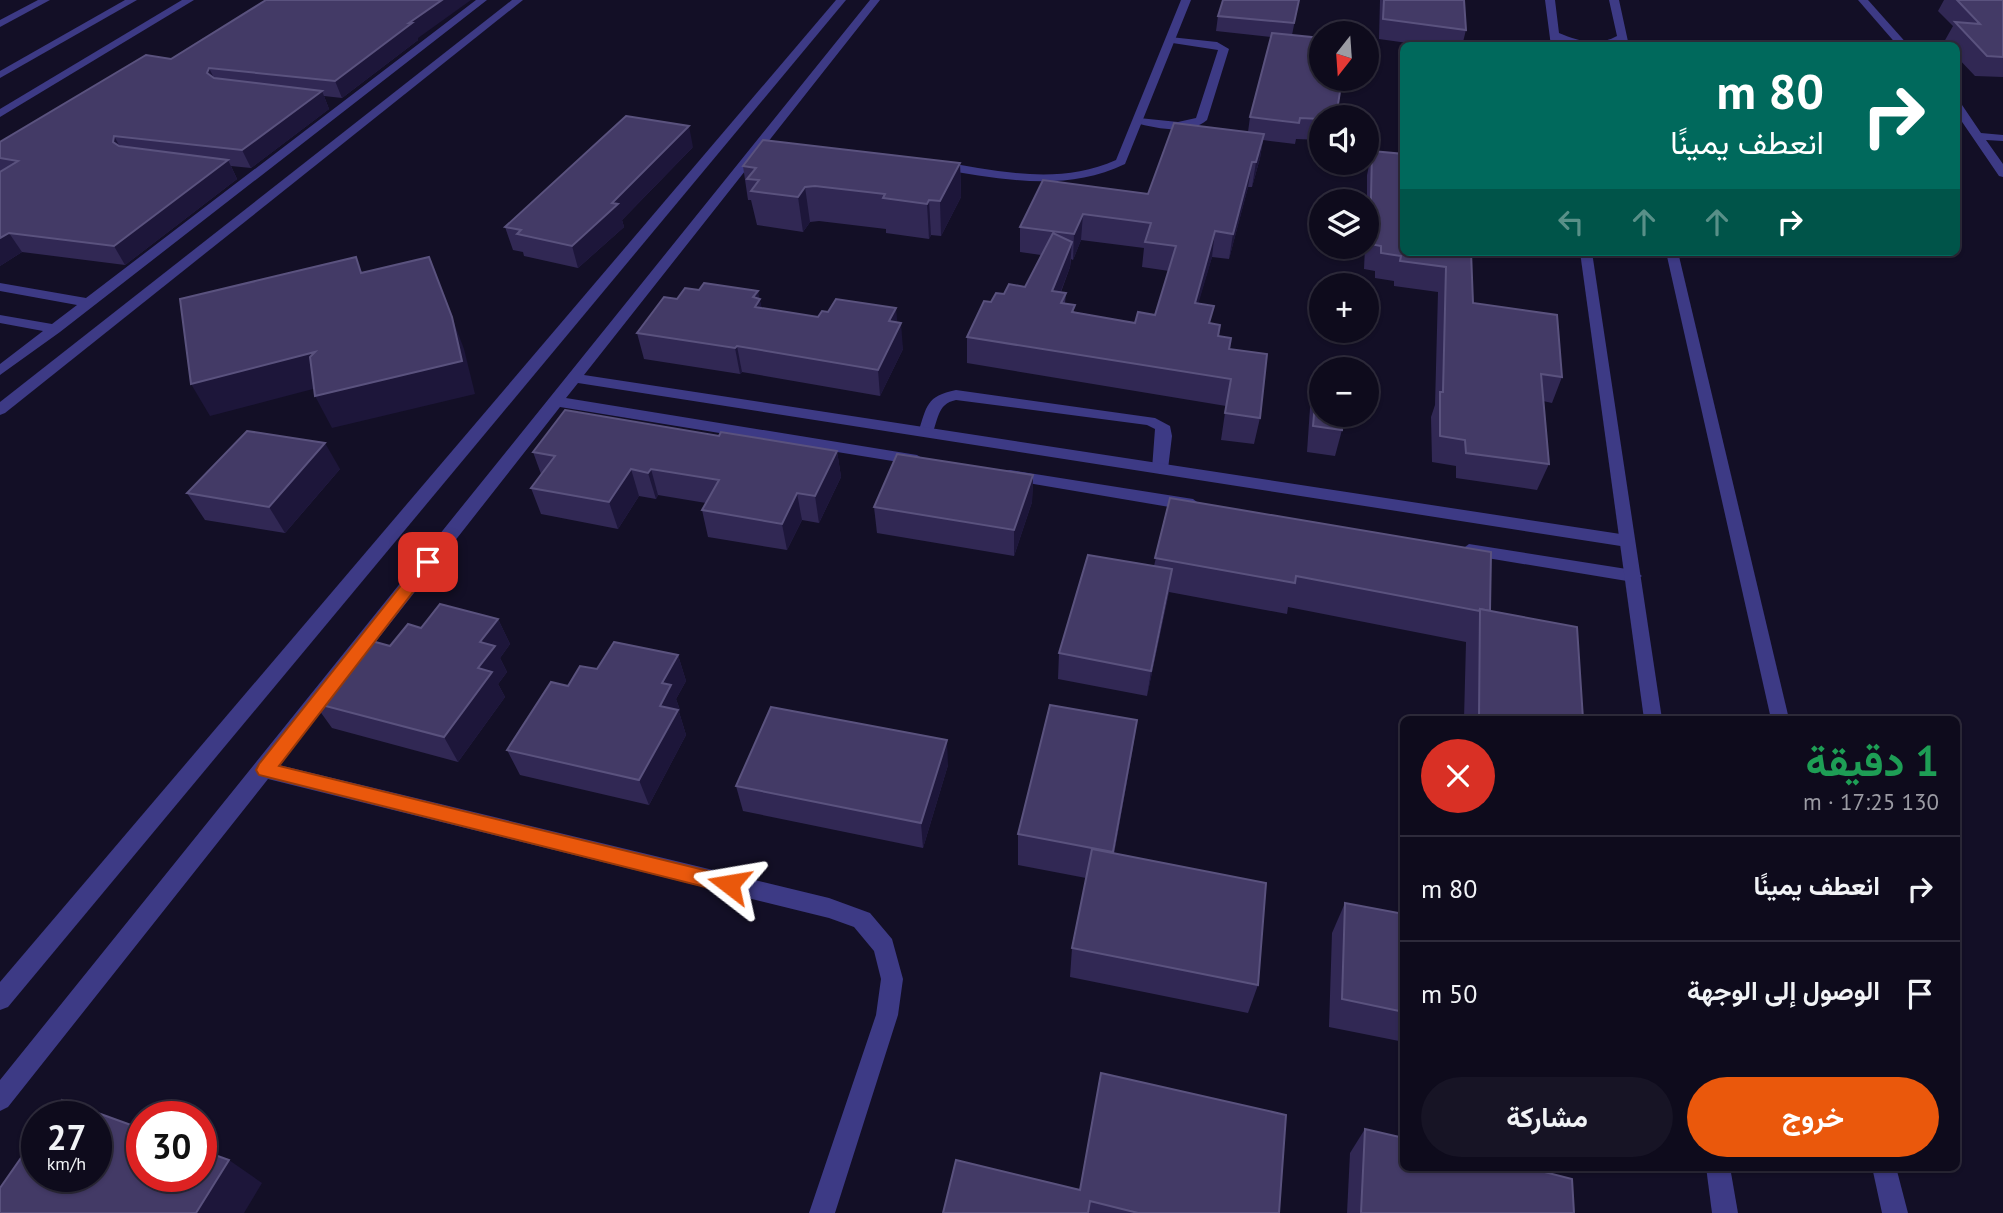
<!DOCTYPE html>
<html lang="ar">
<meta charset="utf-8">
<style>
body{margin:0;font-family:"PT Sans",Vazirmatn,sans-serif;background:#171425;color:#f1f3f6;direction:rtl;height:100vh;display:flex;flex-direction:column;font-size:26px;white-space:nowrap}
*{box-sizing:border-box;margin:0}
p{font-size:23px;color:#9b9ba3}
.icon{flex:none;width:38px;height:38px;fill:none;stroke:currentColor;stroke-width:2;stroke-linecap:round;stroke-linejoin:round}
.map{position:relative;flex:1;overflow:hidden;direction:ltr}
.panel{position:absolute;left:1400px;top:716px;width:560px;height:455px;display:flex;flex-direction:column;background:#0e0b1c;border-radius:10px;box-shadow:0 2px 5px #0004,0 0 0 2px #2e2b3b;direction:rtl}
.panel>*{flex:none}
.guide{position:absolute;left:1400px;top:42px;width:560px;height:214px;border-radius:10px;box-shadow:0 2px 5px #0004,0 0 0 2px #2e2b3b;direction:rtl;background:#00695c;color:#fff;overflow:hidden}
.needle{width:46px;rotate:197deg}
.buttons{position:absolute;left:1309px;top:21px;display:grid;gap:14px}
.buttons a{display:grid;place-items:center;width:70px;height:70px;border-radius:50%;background:#0e0b1c;box-shadow:0 2px 5px #0004,0 0 0 2px #2e2b3b;font-size:35px}
.speed{position:absolute;left:21px;top:1101px;display:flex;gap:14px;font-size:35px;font-weight:700;text-align:center}
.speed>*{display:grid;place-content:center;width:91px;height:91px;border-radius:50%;background:#0e0b1c;box-shadow:0 2px 5px #0004,0 0 0 2px #2e2b3b;line-height:1}
.speed small{font-size:18px;font-weight:400}
.speed .limit{border:10px solid #d22;background:#fff;color:#111}
.pin{position:absolute;display:grid;place-items:center;width:60px;height:60px;color:#fff;margin:-30px;border-radius:14px;box-shadow:0 4px 10px #0006}
.me{position:absolute;width:77px;margin:-38px;rotate:284deg;stroke-linejoin:round;filter:drop-shadow(0 0 5px #0008)}
.turn{display:flex;align-items:center;gap:24px;height:147px;padding:0 21px;font-size:32px}
.turn .icon{width:91px;height:91px;stroke-width:2.5}
.turn b{display:block;font-size:49px;line-height:60px}
.lanes{display:flex;align-items:center;height:66px;padding:0 21px;background:#0003;justify-content:center;gap:35px;direction:ltr}
.lanes .off{opacity:.35}
.round{display:grid;place-items:center;flex:none;width:74px;height:74px;border-radius:37px;background:#171425}
.headline{display:flex;align-items:center;justify-content:space-between;height:119px;padding:0 21px}
h1{font-size:42px;font-weight:700;line-height:52px;color:#1e9e55}
.primary-button{display:flex;gap:14px;margin-top:auto;padding:14px 21px}
.primary-button a{flex:1;height:80px;border-radius:42px;background:#ea580c;color:#fff;font-size:28px;font-weight:700;line-height:80px;text-align:center}
.primary-button a+a{background:#171425;color:#f1f3f6}
ul{padding:0;list-style:none}
li{display:flex;align-items:center;gap:21px;height:105px;padding:0 21px;border-top:2px solid #2e2b3b}
li div{flex:1}
li b{display:block;font-size:26px}
li em{font-style:normal}
.map>svg:first-child{display:block}
</style>
<div class="map">
<svg width="2003" height="1213" viewBox="0 0 2003 1213">
<rect width="100%" height="100%" fill="#130f26"/>
<g fill="none" stroke-linecap="round" stroke-linejoin="round">
<!-- service -->
<g fill="#3d3a85" fill-rule="evenodd">
<path d="M1170,37L1217,42L1229,49L1207,120C1188,136 1157,128 1135,123V119L1139,118L1178,122L1196,118L1218,50L1166,42V38Z"/>
<path d="M956,390L1155,418L1170,426L1172,436L1168,469L1160,474L1152,469L1155,429L1147,425L956,400C936,404 939,421 931,436H921L918,433C927,406 926,396 956,390Z"/>
</g>
<!-- minor -->
<g fill="#3d3a85" fill-rule="evenodd">
<path d="M38,0H50L0,27V20Z"/>
<path d="M125,0H137L0,78V71Z"/>
<path d="M182,0H194L0,117V109Z"/>
<path d="M476,0H487L60,332L0,375V364L43,331L0,323V315L52,324L77,305L0,291V283L86,298Z"/>
<path d="M512,0H523L5,413L0,415V402Z"/>
<path d="M836,0H846L8,1007L0,1010V982Z"/>
<path d="M870,0H880L584,375L1627,535L1635,541L1633,545L1627,547L578,383L566,398L917,455L925,460L917,465L560,407L279,765L829,898L870,913L892,939L903,979L898,1015L835,1213H809L876,1015L881,979L874,951L854,927L829,918L268,779L8,1107L0,1111V1080Z"/>
<path d="M1181,0H1191L1125,164C1064,193 1002,179 938,169L932,165L938,161C998,171 1058,186 1116,160Z"/>
<path d="M1858,0H1868L1909,46H1898Z"/>
<path d="M1956,101L1960,102L1981,133L2003,135V141L1986,140L2003,164V177L1999,176L1956,113Z"/>
<path d="M1010,470L1193,499L1201,505L1193,511L1004,479L1002,475L1004,471Z"/>
<path d="M1469,544L1633,570L1642,576L1633,582L1463,554L1461,550Z"/>
</g>
<!-- tertiary -->
<g fill="#3d3a85" fill-rule="evenodd">
<path d="M1545,0H1555L1559,33C1578,41 1598,47 1617,36L1609,0H1619L1629,46H1576L1560,40L1561,46H1551Z"/>
<path d="M1580,252H1592L1662,719H1644Z"/>
<path d="M1666,252H1678L1789,719H1771Z"/>
<path d="M1706,1167H1730L1738,1213H1712Z"/>
<path d="M1872,1167H1896L1908,1213H1882Z"/>
</g>
</g>
<!-- wall -->
<g fill="#312854" fill-rule="evenodd">
<path d="M1299,0L1292,35L1321,117V140L1296,139L1295,144L1263,140L1260,158L1252,187H1248L1229,259L1212,257L1198,303L1218,336L1231,338L1230,349L1260,418L1254,444L1221,440L1226,406L967,363V337L1004,294L1025,287L1041,255L1020,252V227L1148,194L1248,132L1250,117L1271,37L1216,31L1218,16ZM1081,240L1144,248L1142,267L1169,271L1155,315L1135,323L1075,312L1065,303L1066,293L1061,292L1070,267L1071,259L1073,260Z"/>
<path d="M1380,0H1464L1466,30L1462,46H1429L1379,39Z"/>
<path d="M1944,0H2003V77L1975,76L1956,56V46H1947L1944,42L1953,26L1938,11Z"/>
<path d="M418,38V40L342,98L324,96L329,109L251,168L231,166L237,179L125,265L22,252L0,266V142L171,59Z"/>
<path d="M693,147L622,220L624,227L578,268L524,256L523,252L513,250L505,227Z"/>
<path d="M1372,151L1471,252L1473,303L1562,377L1552,403L1543,401L1549,464L1537,490L1456,478V466L1432,462L1431,417L1435,405L1438,292L1394,286V281L1375,278V271L1364,269L1365,247H1367V175Z"/>
<path d="M960,163L961,197L941,236L931,235L929,239L886,233V229L819,221L810,222L803,232L757,225L751,200H748L743,166Z"/>
<path d="M759,298L762,309L818,317L897,323L903,349L880,396L742,372L740,374L644,359L637,333L677,299Z"/>
<path d="M1317,382L1342,430L1335,456L1307,452L1310,408Z"/>
<path d="M719,436L837,451L841,477L819,523L802,520L787,550L708,537L702,510L706,503L658,495L656,499L639,496L618,529L541,514L531,488L541,474L533,452Z"/>
<path d="M340,469L285,533L205,520L187,493Z"/>
<path d="M1033,475L1032,502L1014,556L877,533L874,507Z"/>
<path d="M1170,498L1490,611L1583,719H1464L1466,642L1288,607L1287,614L1169,592L1147,696L1058,679L1059,653L1154,566Z"/>
<path d="M498,619L510,644L500,658L507,672L498,684L505,697L458,762L332,728L314,703L421,628Z"/>
<path d="M678,655L686,681L676,699L680,710L679,712L686,735L649,805L520,775L507,750L568,686L597,669Z"/>
<path d="M1137,720L1132,753L1114,854L1258,985L1248,1013L1070,977L1072,948L1086,878L1018,865V834Z"/>
<path d="M948,765L923,848L743,811L736,786Z"/>
<path d="M1345,903L1404,914V1042L1329,1027L1332,933Z"/>
<path d="M1365,1129L1574,1213H1347L1350,1153Z"/>
<path d="M1080,1190L1279,1213H943Z"/>
</g>
<!-- shaded-wall -->
<g fill="#1d163a">
<path d="M442,0H471L418,38V40L342,98L335,81L409,23Z"/>
<path d="M209,68L218,86L207,73Z"/>
<path d="M322,91L329,109L251,168L242,150Z"/>
<path d="M689,126L693,147L622,220L624,227L578,268L572,246L612,203Z"/>
<path d="M1264,134L1260,158L1252,187L1256,162Z"/>
<path d="M114,136L124,154L113,142Z"/>
<path d="M228,160L237,179L125,265L114,246Z"/>
<path d="M1252,162L1248,187L1229,259L1233,234Z"/>
<path d="M960,163L961,197L941,236L940,201Z"/>
<path d="M805,187L810,222L803,232L798,197Z"/>
<path d="M929,200L931,235L929,239L927,204Z"/>
<path d="M1083,214L1081,240L1073,260L1074,234Z"/>
<path d="M1215,231L1212,257L1191,329L1195,303Z"/>
<path d="M9,233L22,252L0,266V238Z"/>
<path d="M1072,242L1070,267L1051,317L1052,291Z"/>
<path d="M429,257L464,349L475,394L332,428L315,396Z"/>
<path d="M758,291L765,325L759,333L753,297Z"/>
<path d="M896,308L898,329L901,323L903,349L880,396L878,370L889,321Z"/>
<path d="M737,346L742,372L740,374L735,348Z"/>
<path d="M315,352L332,384L210,416L191,384Z"/>
<path d="M325,443L340,469L285,533L269,507Z"/>
<path d="M837,451L841,477L819,523L815,496Z"/>
<path d="M631,469L639,496L618,529L609,502Z"/>
<path d="M651,469L658,495L656,499L648,473Z"/>
<path d="M1033,475L1032,502L1014,556V530Z"/>
<path d="M797,493L802,520L787,550L782,524Z"/>
<path d="M1172,569L1168,595L1147,696L1151,671Z"/>
<path d="M498,619L510,644L500,658L507,672L498,684L505,697L458,762L444,737L478,668L480,642Z"/>
<path d="M678,655L686,681L676,699L680,710L679,712L686,735L649,805L639,780L660,706L662,683Z"/>
<path d="M1137,720L1132,753L1109,882L1113,852Z"/>
<path d="M947,740L948,765L923,848L921,823Z"/>
<path d="M229,1160L262,1183L244,1213H196Z"/>
</g>
<!-- building -->
<g fill="#433a66" stroke="#5a527e" stroke-width="2">
<path d="M266,0H442L409,23H412L335,81L209,68L207,73L214,78L322,91L242,150L114,136L113,142L119,146L228,160L114,246L9,233L0,238V172L18,161L0,158V142L146,55L171,59Z"/>
<path d="M1223,0H1299L1294,23L1218,16Z"/>
<path d="M1384,0H1464L1466,30L1383,19Z"/>
<path d="M1957,0H2003V57L1987,56L1955,22L1980,24Z"/>
<path d="M1272,33L1321,38V79H1342L1336,117H1321V119L1300,118L1299,123L1250,117Z"/>
<path d="M626,116L689,126L612,203L618,204L572,246L517,234L521,230L505,227Z"/>
<path d="M1174,123L1264,134L1256,162H1252L1233,234L1215,231L1195,303L1214,306L1209,323L1220,325L1218,336L1231,338L1229,349L1267,354L1260,418L1225,413L1231,379L967,337L984,301L991,302L996,293L1004,294L1009,284L1025,287L1053,233L1072,242L1052,291L1066,293L1061,303L1075,305L1072,312L1135,323L1138,312L1155,315L1176,246L1145,242L1151,223L1083,214L1074,234L1020,227L1043,180L1148,194Z"/>
<path d="M763,140L960,163L940,201L929,200L927,204L883,198L885,194L815,186L805,187L798,197L751,191L759,180L747,179L756,168L743,166Z"/>
<path d="M1372,151L1404,154V252H1471L1473,303L1557,315L1562,377L1541,374L1549,464L1466,453L1465,440L1440,436V392H1443L1446,267L1400,261L1401,256L1381,253V246L1370,244Z"/>
<path d="M356,257L361,273L429,257L452,317L462,361L315,396L310,357L315,352L191,384L180,299Z"/>
<path d="M704,283L758,291L753,297L760,299L755,307L818,317L822,311L828,312L836,299L896,308L889,321L901,323L878,370L737,346L735,348L637,333L664,297L677,299L685,288L699,290Z"/>
<path d="M1317,382H1321V415H1343L1342,430L1313,426Z"/>
<path d="M565,410L719,436L721,432L837,451L815,496L797,493L782,524L702,510L719,480L651,469L648,473L631,469L609,502L531,488L555,456L533,452Z"/>
<path d="M247,431L325,443L269,507L187,493Z"/>
<path d="M897,454L1033,475L1014,530L874,507Z"/>
<path d="M1170,498L1491,552L1490,611L1480,609L1479,611L1296,576L1295,583L1155,558Z"/>
<path d="M1088,555L1172,569L1151,671L1059,653Z"/>
<path d="M440,604L498,619L480,642L495,646L478,668L492,672L444,737L314,703L368,640L390,646L408,624L421,628Z"/>
<path d="M1480,609L1577,627L1583,719H1479Z"/>
<path d="M614,642L678,655L662,683L671,685L660,706L678,710L639,780L507,750L551,682L568,686L580,666L597,669Z"/>
<path d="M1050,705L1137,720L1113,852L1018,834Z"/>
<path d="M771,707L947,740L921,823L736,786Z"/>
<path d="M1092,849L1266,883L1258,985L1072,948Z"/>
<path d="M1345,903L1404,914V1012L1342,999Z"/>
<path d="M1101,1073L1286,1115L1279,1213H1138L1090,1201L1088,1213H943L956,1160L1080,1190Z"/>
<path d="M62,1100L142,1129V1176H201V1150L229,1160L196,1213H0V1188L37,1135V1176H96V1116H50Z"/>
<path d="M1365,1129L1404,1138V1167H1525L1572,1179L1574,1213H1361Z"/>
</g>
<!-- route -->
<path fill="#ea580c" stroke="#983908" stroke-width="2" d="M428,557L433,559L435,562L433,566L279,766L729,876L736,878L739,884L736,890L729,893L259,775L256,770L259,764L422,559Z"/>
</svg>
<div class="buttons">
<a><svg class="needle" viewBox="-14 -14 28 28"><path d="M0-13l5 13h-10z" fill="#e53935"/><path d="M0 13l5-13h-10z" fill="#9b9ba3"/></svg></a>
<a><svg class="icon" aria-label="sound" viewBox="0 0 24 24"><path d="M4 9h4l5-4v14l-5-4H4zM17 9q2 3 0 6"/></svg></a>
<a><svg class="icon" aria-label="layers" viewBox="0 0 24 24"><path d="M12 4l9 5-9 5-9-5zM3 14l9 5 9-5"/></svg></a>
<a>+</a>
<a>−</a>
</div>
<div class="speed"><div>27<small>km/h</small></div><div class="limit">30</div></div>
<div class="pin" style="left:428px;top:562px;background:#d93025"><svg class="icon" aria-label="arrive" viewBox="0 0 24 24"><path d="M6 21V4h12l-3 4 3 4H6"/></svg></div>
<svg class="me" style="left:729px;top:884px" viewBox="-20 -20 40 40"><path d="M0-17L14 15 0 8-14 15z" fill="#ea580c" stroke="#fff" stroke-width="4"/></svg>
<div class="guide">
<div class="turn"><svg class="icon" aria-label="right" viewBox="0 0 24 24"><path d="M7 20v-9h11M14 6l5 5-5 5"/></svg><div><b>80 m</b>انعطف يمينًا</div></div>
<div class="lanes"><svg class="icon off" aria-label="left" viewBox="0 0 24 24"><path d="M17 20v-9H6M10 6l-5 5 5 5"/></svg><svg class="icon off" aria-label="ahead" viewBox="0 0 24 24"><path d="M12 20V5M6 11l6-6 6 6"/></svg><svg class="icon off" aria-label="ahead" viewBox="0 0 24 24"><path d="M12 20V5M6 11l6-6 6 6"/></svg><svg class="icon" aria-label="right" viewBox="0 0 24 24"><path d="M7 20v-9h11M14 6l5 5-5 5"/></svg></div>
</div>
<section class="panel">
<div class="headline"><div><h1>1 دقيقة</h1><p>130 m · 17:25</p></div><a class="round" style="background:#d93025;color:#fff"><svg class="icon" aria-label="close" viewBox="0 0 24 24"><path d="M6 6l12 12M18 6L6 18"/></svg></a></div>
<ul>
<li><svg class="icon" aria-label="right" viewBox="0 0 24 24"><path d="M7 20v-9h11M14 6l5 5-5 5"/></svg><div><b>انعطف يمينًا</b></div><em>80 m</em></li>
<li><svg class="icon" aria-label="arrive" viewBox="0 0 24 24"><path d="M6 21V4h12l-3 4 3 4H6"/></svg><div><b>الوصول إلى الوجهة</b></div><em>50 m</em></li>
</ul>
<div class="primary-button"><a>خروج</a><a>مشاركة</a></div>
</section>
</div>
